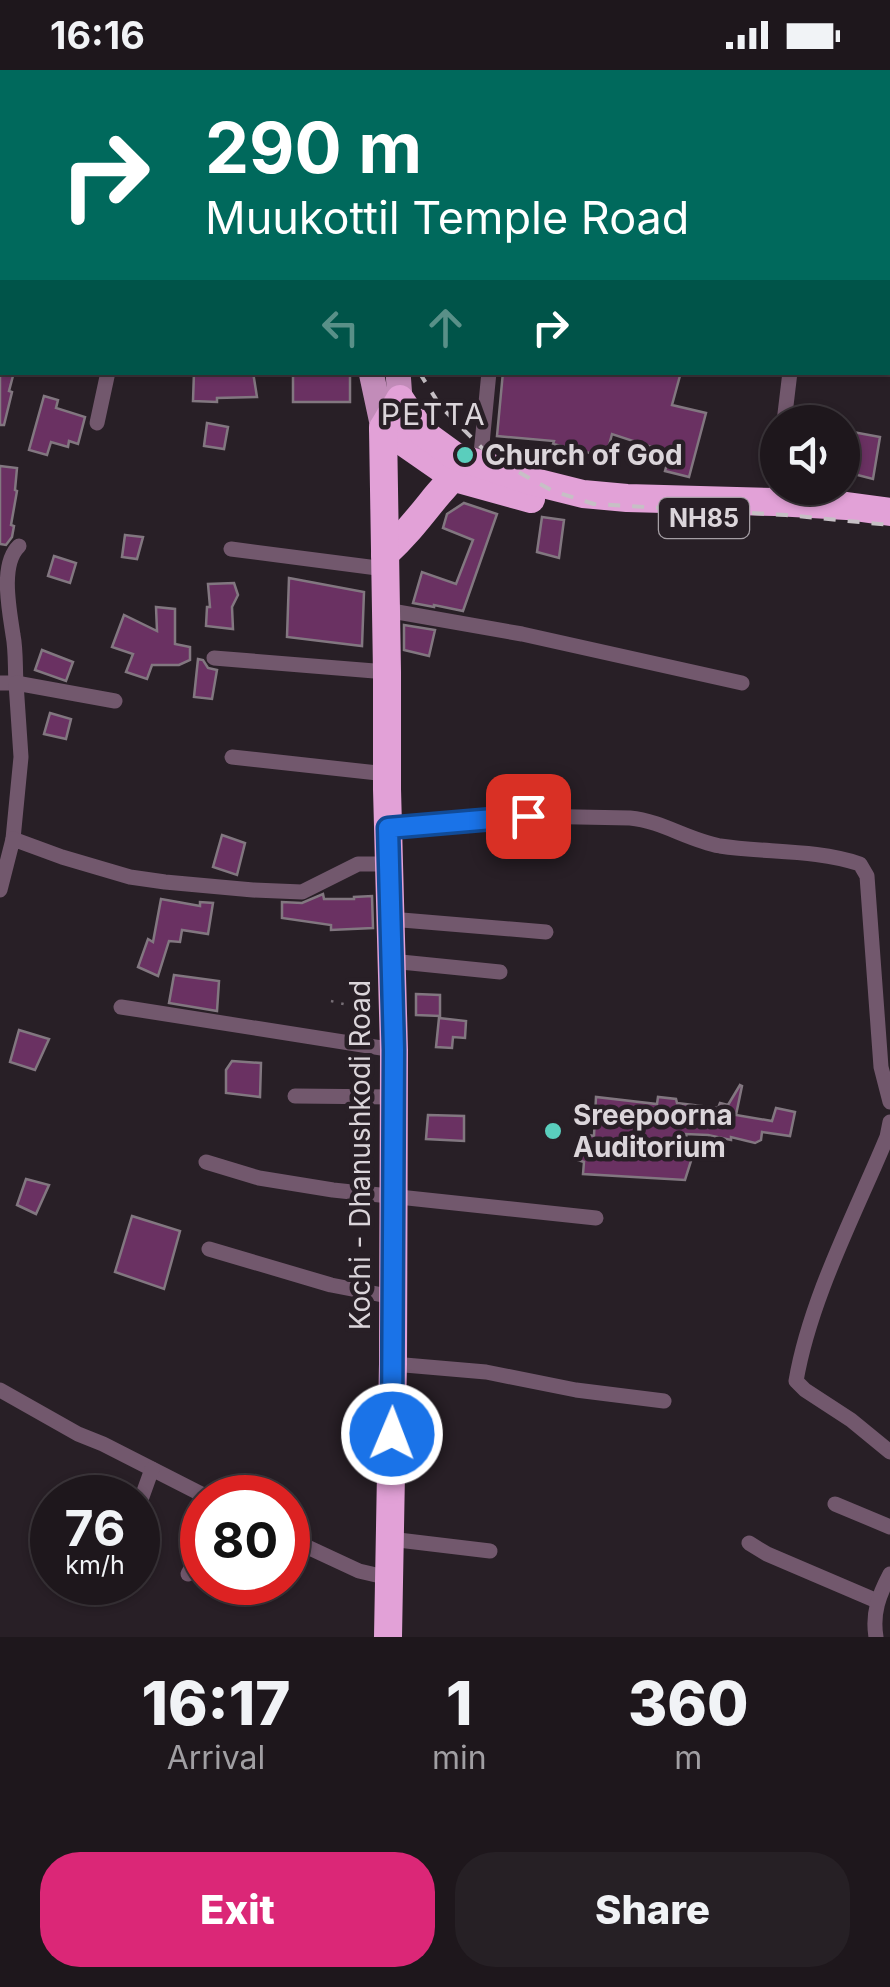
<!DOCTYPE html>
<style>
body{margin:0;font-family:Inter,sans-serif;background:#262025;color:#f1f3f6;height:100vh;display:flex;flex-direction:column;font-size:38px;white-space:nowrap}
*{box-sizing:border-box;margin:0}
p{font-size:32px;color:#a19fa3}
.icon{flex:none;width:55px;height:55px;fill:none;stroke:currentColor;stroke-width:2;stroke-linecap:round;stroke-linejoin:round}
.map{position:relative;height:1567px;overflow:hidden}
.drawer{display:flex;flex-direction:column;background:#1e171c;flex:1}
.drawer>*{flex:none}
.top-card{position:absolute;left:0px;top:0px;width:890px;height:305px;box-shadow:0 2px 8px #0004,0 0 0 2px #3c363b;background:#00695c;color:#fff;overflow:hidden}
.buttons{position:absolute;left:760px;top:335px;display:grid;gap:20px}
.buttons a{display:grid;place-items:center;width:100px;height:100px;border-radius:50%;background:#1e171c;box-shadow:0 2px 8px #0004,0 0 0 2px #3c363b;font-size:50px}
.speed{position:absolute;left:30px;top:1405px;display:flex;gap:20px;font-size:50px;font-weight:700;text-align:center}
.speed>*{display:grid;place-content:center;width:130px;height:130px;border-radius:50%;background:#1e171c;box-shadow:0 2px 8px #0004,0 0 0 2px #3c363b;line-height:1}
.speed small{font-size:25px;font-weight:400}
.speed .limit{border:15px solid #d22;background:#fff;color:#111}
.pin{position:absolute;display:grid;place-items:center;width:85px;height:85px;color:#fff;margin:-42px;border-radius:20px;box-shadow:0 5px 15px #0006}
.me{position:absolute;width:110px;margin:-55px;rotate:1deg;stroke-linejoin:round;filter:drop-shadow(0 0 8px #0008)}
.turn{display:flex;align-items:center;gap:35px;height:210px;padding:0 40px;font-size:45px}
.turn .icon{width:130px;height:130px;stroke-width:2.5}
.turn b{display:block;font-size:70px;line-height:85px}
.lanes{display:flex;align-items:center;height:95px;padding:0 40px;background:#0003;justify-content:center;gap:50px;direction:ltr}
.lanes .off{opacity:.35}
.eta{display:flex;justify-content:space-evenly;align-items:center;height:170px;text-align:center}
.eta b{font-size:60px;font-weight:800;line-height:70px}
.primary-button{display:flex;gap:20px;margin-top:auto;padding:20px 40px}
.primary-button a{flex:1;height:115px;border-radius:40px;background:#db2777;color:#fff;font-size:40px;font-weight:800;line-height:115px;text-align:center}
.primary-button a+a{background:#262025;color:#f1f3f6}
.status{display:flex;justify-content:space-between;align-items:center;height:70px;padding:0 50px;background:#1e171c;direction:ltr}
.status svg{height:28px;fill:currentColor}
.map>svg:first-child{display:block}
</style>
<div class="status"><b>16:16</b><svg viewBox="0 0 49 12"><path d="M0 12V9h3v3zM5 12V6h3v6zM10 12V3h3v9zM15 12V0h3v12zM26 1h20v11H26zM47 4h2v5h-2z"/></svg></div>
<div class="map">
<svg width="890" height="1567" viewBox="0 0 890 1567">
<rect width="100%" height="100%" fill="#281f26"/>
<!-- building -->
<g fill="#6a3162" stroke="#827780" stroke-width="2.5">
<path d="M0,302H14L9,321L12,322L4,355H0Z"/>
<path d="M194,302H253L257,327L217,328V332L193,331Z"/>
<rect x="293" y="302" width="57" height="30"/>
<path d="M503,302H681L672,335L706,343L689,407L665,401L670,383L612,364L606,387L553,374L554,371L497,366Z"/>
<path d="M44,326L58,330L56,338L85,347L78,374L69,371L68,377L51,372L47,385L29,380Z"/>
<path d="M207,353L228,357L224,379L204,376Z"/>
<path d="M842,360L880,367L873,409L842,401Z"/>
<path d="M0,396L17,398L15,420L17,421L11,455L14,456L12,467L6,475L0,474Z"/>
<path d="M464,433L497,444L463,541L434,535V537L413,533L422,502L456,514L473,470L443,458L447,444Z"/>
<path d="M542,447L564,450L559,488L537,482Z"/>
<path d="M125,465L143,467L137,489L122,487Z"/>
<path d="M54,486L76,493L70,513L48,506Z"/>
<path d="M289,508L364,522L362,576L287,567Z"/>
<path d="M234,513L238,525L232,537L233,559L206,556L207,537H210L208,514Z"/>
<path d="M156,537L175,539V574L190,577V590L179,595H152L147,609L126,602L133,584L112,577L124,545L157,561Z"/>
<path d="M404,555L435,560L429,586L404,580Z"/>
<path d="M42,580L73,592L66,611L35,600Z"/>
<path d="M198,589L203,590L208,598L217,600L212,629L194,627Z"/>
<path d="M50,643L71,649L66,669L44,664Z"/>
<path d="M222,765L245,773L237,805L213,797Z"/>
<path d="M323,824L324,829H354V827L372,826L373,858L331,860V855L282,848V832L302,833Z"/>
<path d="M161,829L200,836V832L213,833L208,864L182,860L180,872L169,871L158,906L138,897L148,869L153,872Z"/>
<path d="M174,905L219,911L217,941L169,933Z"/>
<path d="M416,924L440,925V946L416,945Z"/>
<path d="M439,948L466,951L465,968L453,967L452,978L436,977Z"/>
<path d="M19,960L49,969L35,1000L10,992Z"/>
<path d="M232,991L261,993L260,1027L226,1023V1000Z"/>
<path d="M740,1015L742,1016L736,1045L772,1051L776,1038L795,1042L790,1066L762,1062L761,1070L755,1073L731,1067V1070L708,1065L686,1064L691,1091L685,1110L583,1104L584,1092L575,1089L576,1074L584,1075V1064L594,1066L596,1027L657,1034L658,1027L676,1029L677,1033L718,1038L720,1033L728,1035Z"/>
<path d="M428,1045L464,1046V1071L426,1069Z"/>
<path d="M26,1109L49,1115L36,1144L17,1135Z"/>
<path d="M132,1146L180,1161L164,1219L115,1202Z"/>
</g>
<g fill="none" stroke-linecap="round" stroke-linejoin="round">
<!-- path -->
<path stroke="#766e75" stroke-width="2.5" stroke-dasharray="2.5 8" stroke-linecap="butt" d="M331,931L372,941"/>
<!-- street -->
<g stroke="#72586d" stroke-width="15">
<path d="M490,2L495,0"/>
<path d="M0,125L2,126"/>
<path d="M888,138L890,133"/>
<path d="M888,210L890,211"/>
<path d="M784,352L790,302"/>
<path d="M97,353L108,302"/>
<path d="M480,394L489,302"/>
<path d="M775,432L778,409"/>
<path d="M231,479L385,499"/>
<path d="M386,540L522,564L742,613"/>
<path d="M214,588L387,602"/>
<path d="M0,613H16C15,597 16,580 13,565C9,538 0,494 19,476"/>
<path d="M232,687L387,704"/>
<path d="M388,758L528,746L630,748C662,751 688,770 720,776C766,783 815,779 860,794L867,806L881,997L890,1032"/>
<path d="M13,769L21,687L16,613L115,631"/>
<path d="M0,820L13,769L62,787L130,807L165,812L253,820L302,822L358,794H389"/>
<path d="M390,849L546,862"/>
<path d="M391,891L500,902"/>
<path d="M121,937L394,980"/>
<path d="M295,1026L394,1027"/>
<path d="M890,1052L887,1067C855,1144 810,1229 796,1311L805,1320L851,1350L890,1382"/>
<path d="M206,1092L259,1108L333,1120L596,1148"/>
<path d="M209,1179L331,1215L393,1227"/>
<path d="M393,1294L486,1302L576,1320L664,1331"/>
<path d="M0,1320L78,1364L103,1374L209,1428"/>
<path d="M835,1434L890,1457"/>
<path d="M138,1438L152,1399"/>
<path d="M288,1468L359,1501L389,1508"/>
<path d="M390,1469L490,1481"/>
<path d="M749,1473L767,1484L877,1531"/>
<path d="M188,1504L202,1479"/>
<path d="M108,1518L110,1512"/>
<path d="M876,1567C872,1543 879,1525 890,1504"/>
</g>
<!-- primary -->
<g stroke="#c28cb9" stroke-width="25">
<path d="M363,0V2"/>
<path d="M398,0V2"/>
<path d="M371,302L383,358"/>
<path d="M398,302L400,329"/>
</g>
<!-- highway -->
<g stroke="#e2a1d7" stroke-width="28">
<path d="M383,358L455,408L531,429"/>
<path d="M385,484C404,467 418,449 434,429C445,415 456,407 463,390"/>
<path d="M388,1567L393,1294L394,980L387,719V602L383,358L400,329L422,362L455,386L531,411L583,424L627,428L775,432L847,436L890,442"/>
</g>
<!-- rail -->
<g stroke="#c6c0c5" stroke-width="4" stroke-dasharray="12 12" stroke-linecap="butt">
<path d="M377,0V2"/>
<path d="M419,302L441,337L491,387L553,421L594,434L786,445L890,455"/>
</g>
</g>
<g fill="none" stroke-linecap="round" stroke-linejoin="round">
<defs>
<path id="route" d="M392,1364L394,980L388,758L528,746"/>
</defs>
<!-- route casing -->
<use href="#route" stroke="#114b97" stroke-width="25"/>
<!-- route -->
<use href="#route" stroke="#1a73e8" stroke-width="18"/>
</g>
<!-- markers -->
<g fill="#5acebd" stroke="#281f26" stroke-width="4">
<circle cx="465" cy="385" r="10"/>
<circle cx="553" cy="1061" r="10"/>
</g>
<g text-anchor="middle" stroke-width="9" stroke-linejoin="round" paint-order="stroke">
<!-- shield labels -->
<rect fill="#281f26" stroke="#a59ea4" stroke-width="2.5" x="659" y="428" width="90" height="40" rx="8"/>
<g font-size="25" font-weight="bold" fill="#dbd5da">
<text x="704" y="457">NH85</text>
</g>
<!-- poi labels -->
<g font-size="28" font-weight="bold" fill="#dbd5da" stroke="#281f26" text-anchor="start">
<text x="485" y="395">Church of God</text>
<text x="573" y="1055">Sreepoorna<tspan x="573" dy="32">Auditorium</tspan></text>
</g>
<!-- street labels -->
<g font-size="28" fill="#dbd5da" stroke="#281f26">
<text transform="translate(360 1085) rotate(-90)" y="10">Kochi - Dhanushkodi Road</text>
</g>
<!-- neighbourhood labels -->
<g font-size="30" letter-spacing="2.5" fill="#dbd5da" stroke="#281f26">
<text x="434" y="355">PETTA</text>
</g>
</g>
</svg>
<div class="buttons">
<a><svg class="icon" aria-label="sound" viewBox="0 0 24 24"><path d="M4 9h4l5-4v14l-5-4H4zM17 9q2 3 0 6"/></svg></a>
</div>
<div class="speed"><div>76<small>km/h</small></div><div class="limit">80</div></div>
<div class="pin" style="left:528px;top:746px;background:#d93025"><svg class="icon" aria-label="arrive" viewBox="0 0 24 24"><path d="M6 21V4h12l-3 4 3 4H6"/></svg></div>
<svg class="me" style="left:392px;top:1364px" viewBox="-20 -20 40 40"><circle r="17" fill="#1a73e8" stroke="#fff" stroke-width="3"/><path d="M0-11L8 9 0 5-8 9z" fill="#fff"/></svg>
<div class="top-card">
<div class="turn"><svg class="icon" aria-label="right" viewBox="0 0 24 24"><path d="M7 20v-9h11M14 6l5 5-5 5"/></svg><div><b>290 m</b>Muukottil Temple Road</div></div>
<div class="lanes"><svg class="icon off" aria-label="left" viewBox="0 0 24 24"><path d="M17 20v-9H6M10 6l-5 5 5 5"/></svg><svg class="icon off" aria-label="ahead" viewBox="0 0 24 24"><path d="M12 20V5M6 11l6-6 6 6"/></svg><svg class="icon" aria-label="right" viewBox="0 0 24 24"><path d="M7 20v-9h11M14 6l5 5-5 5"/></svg></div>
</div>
</div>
<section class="drawer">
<div class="eta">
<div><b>16:17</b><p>Arrival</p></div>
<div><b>1</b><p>min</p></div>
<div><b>360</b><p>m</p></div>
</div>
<div class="primary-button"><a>Exit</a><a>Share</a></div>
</section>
